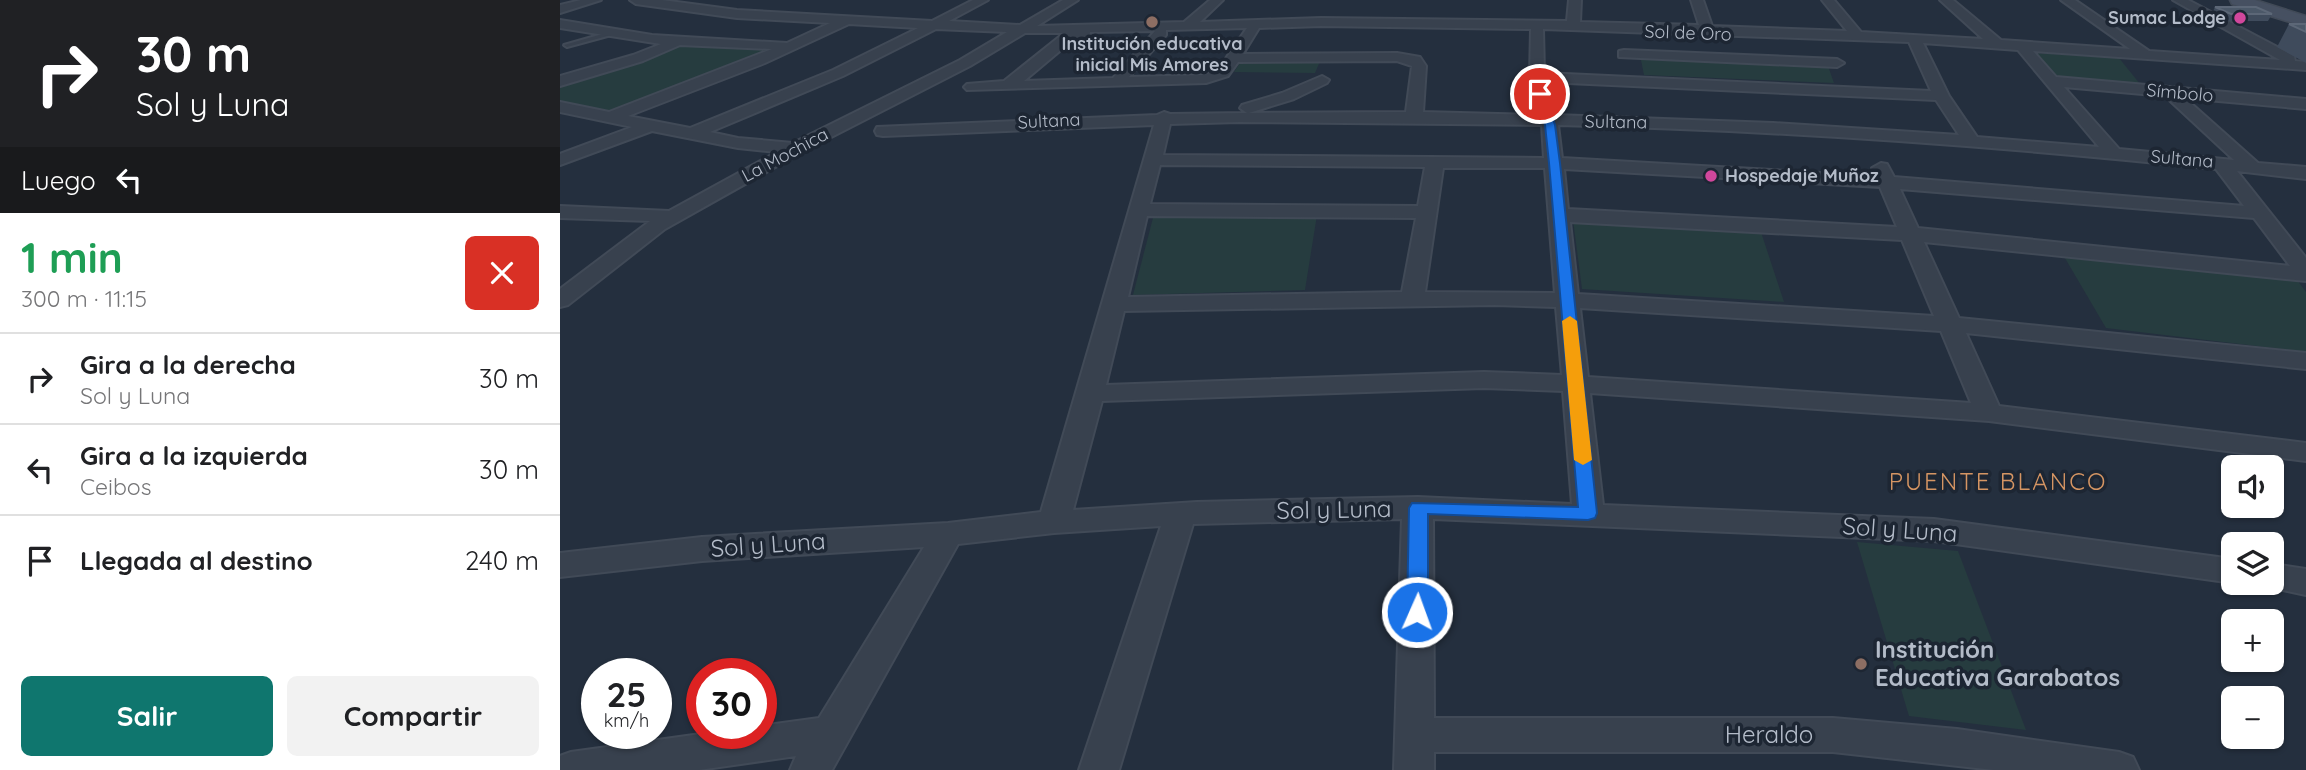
<!DOCTYPE html>
<html lang="es">
<meta charset="utf-8">
<style>
body{margin:0;font-family:Quicksand,sans-serif;background:#f2f2f2;color:#202124;height:100vh;display:flex;flex-direction:column;font-size:26px;white-space:nowrap}
*{box-sizing:border-box;margin:0}
p{font-size:23px;color:#757577}
.icon{flex:none;width:38px;height:38px;fill:none;stroke:currentColor;stroke-width:2;stroke-linecap:round;stroke-linejoin:round}
.map{position:relative;flex:1;overflow:hidden}
.details{display:flex;flex-direction:column;background:#fff;width:560px}
.details>*{flex:none}
.hud{background:#202124;color:#fff;overflow:hidden}
.buttons{position:absolute;left:1661px;top:455px;display:grid;gap:14px}
.buttons a{display:grid;place-items:center;width:63px;height:63px;border-radius:10px;background:#fff;box-shadow:0 2px 5px #0004;font-size:35px}
.speed{position:absolute;left:21px;top:658px;display:flex;gap:14px;font-size:35px;font-weight:700;text-align:center}
.speed>*{display:grid;place-content:center;width:91px;height:91px;border-radius:50%;background:#fff;box-shadow:0 2px 5px #0004;line-height:1}
.speed small{font-size:18px;font-weight:400}
.speed .limit{border:10px solid #d22;background:#fff;color:#111}
.pin{position:absolute;display:grid;place-items:center;width:60px;height:60px;color:#fff;margin:-30px;border:4px solid #fff;border-radius:50%;box-shadow:0 2px 7px #0007}
.me{position:absolute;width:77px;margin:-38px;rotate:2deg;stroke-linejoin:round;filter:drop-shadow(0 0 5px #0008)}
.turn{display:flex;align-items:center;gap:24px;height:147px;padding:0 21px;font-size:32px}
.turn .icon{width:91px;height:91px;stroke-width:2.5}
.turn b{display:block;font-size:49px;line-height:60px}
.then{display:flex;align-items:center;height:66px;padding:0 21px;background:#0003;gap:14px;font-size:26px}
.round{display:grid;place-items:center;flex:none;width:74px;height:74px;border-radius:10px;background:#f2f2f2}
.headline{display:flex;align-items:center;justify-content:space-between;height:119px;padding:0 21px}
h1{font-size:42px;font-weight:700;line-height:52px;color:#1e9e55}
.action{display:flex;gap:14px;margin-top:auto;padding:14px 21px}
.action a{flex:1;height:80px;border-radius:10px;background:#0f766e;color:#fff;font-size:28px;font-weight:700;line-height:80px;text-align:center}
.action a+a{background:#f2f2f2;color:#202124}
ul{padding:0;list-style:none}
li{display:flex;align-items:center;gap:21px;height:91px;padding:0 21px;border-top:2px solid #e0e0e0}
li div{flex:1}
li b{display:block;font-size:26px}
li em{font-style:normal}
main{display:flex;flex:1;min-height:0}
.map>svg:first-child{display:block}
</style>
<main>
<section class="details">
<div class="hud">
<div class="turn"><svg class="icon" aria-label="right" viewBox="0 0 24 24"><path d="M7 20v-9h11M14 6l5 5-5 5"/></svg><div><b>30 m</b>Sol y Luna</div></div>
<div class="then">Luego<svg class="icon" aria-label="left" viewBox="0 0 24 24"><path d="M17 20v-9H6M10 6l-5 5 5 5"/></svg></div>
</div>
<div class="headline"><div><h1>1 min</h1><p>300 m · 11:15</p></div><a class="round" style="background:#d93025;color:#fff"><svg class="icon" aria-label="close" viewBox="0 0 24 24"><path d="M6 6l12 12M18 6L6 18"/></svg></a></div>
<ul>
<li><svg class="icon" aria-label="right" viewBox="0 0 24 24"><path d="M7 20v-9h11M14 6l5 5-5 5"/></svg><div><b>Gira a la derecha</b><p>Sol y Luna</p></div><em>30 m</em></li>
<li><svg class="icon" aria-label="left" viewBox="0 0 24 24"><path d="M17 20v-9H6M10 6l-5 5 5 5"/></svg><div><b>Gira a la izquierda</b><p>Ceibos</p></div><em>30 m</em></li>
<li><svg class="icon" aria-label="arrive" viewBox="0 0 24 24"><path d="M6 21V4h12l-3 4 3 4H6"/></svg><div><b>Llegada al destino</b></div><em>240 m</em></li>
</ul>
<div class="action"><a>Salir</a><a>Compartir</a></div>
</section>
<div class="map">
<svg width="1746" height="770" viewBox="0 0 1746 770">
<rect width="100%" height="100%" fill="#242f3e"/>
<!-- green -->
<g fill="#263c3f">
<path d="M127,43L210,48L212,51L62,108L49,111L0,102V83Z"/>
<path d="M1475,53L1559,58L1580,84L1500,79Z"/>
<path d="M1080,55L1267,63L1274,83L1084,75Z"/>
<path d="M761,59L755,73L674,72L682,60Z"/>
<path d="M594,214L757,215L745,290L573,295Z"/>
<path d="M1013,220L1201,232L1224,302L1022,289Z"/>
<path d="M1502,253L1734,276L1746,292V352L1546,328Z"/>
<path d="M1297,542L1398,551L1466,730L1349,716Z"/>
</g>
<g fill="none" stroke-linecap="round" stroke-linejoin="round">
<defs>
<path id="service" d="M53,31L55,34L7,47L4,45Z"/>
<g id="minor">
<path d="M21,0H41L0,13V5Z"/>
<path d="M70,0H102L177,10L372,21L413,0H428L389,21L460,25L503,0H518L477,26L624,22L650,0H663L640,22L761,18L1007,21L1009,0H1021L1020,22L1139,25L1131,0H1143L1152,26L1287,31L1262,0H1274L1301,32L1423,39L1380,0H1393L1441,40L1570,49L1501,0H1515L1589,51L1720,60L1613,0H1628L1734,56L1735,61L1746,62V70L1473,51L1496,77L1746,99V109L1625,98L1698,163L1746,167V179L1677,171L1746,258V281L1364,242L1399,318L1746,353V369L1406,333L1439,406L1746,443V461L1429,421L1030,393L1043,505L1374,519L1673,559V583L1374,541L873,519L874,718H1273L1397,729L1559,752L1573,757L1579,770H1434L1273,752H874V770H834L842,519L633,524L559,770H519L601,526L494,533L398,544L272,770H230L236,756L139,770H0V756L11,752L148,733H201V726L259,718L364,547L142,561L0,577V553L142,537L388,523L481,512L594,125L323,136L317,135L315,131L317,127L597,115L604,112L610,114L687,113L680,108L682,105L722,93L762,76L769,80L767,83L734,99L689,113L846,112L852,66L837,61L678,62L668,76L646,83L407,90L404,87L407,84L444,81L504,33H465L410,66L242,152L105,229L8,305L0,307V289L90,221L0,218V206L109,211L217,152L178,148L92,131L0,165V154L72,127L0,112V102L49,112L212,49L120,45L83,61L0,86V76L73,55L101,44L0,28V20L92,35L227,43L270,23L177,18L76,4ZM289,24L358,28L273,70L130,128L68,116L205,63ZM761,26L971,29L970,77L979,115L863,112L866,66L860,57L837,53L683,54L699,28ZM687,28L658,70L644,75L569,77L606,35V30ZM376,29L447,32L400,60L233,143L178,138L150,132L283,76ZM983,29L1349,42L1371,91L984,73ZM595,31L553,78L464,81L514,39L529,37L530,32ZM1363,43L1458,50L1539,147L1417,137L1389,96ZM986,82L1376,100L1399,135L1213,123L995,115ZM1504,87L1605,96L1674,160L1559,149ZM679,122L982,125L984,158L603,155L610,124ZM998,125C1218,130 1438,146 1656,169L1684,206L1334,177L1327,164L1321,163L1312,168L1315,176L1002,158ZM600,165L865,167L858,206L590,204ZM883,168H985L995,293L865,292ZM1004,169L1320,187L1337,227L1008,209ZM1340,189L1694,218L1730,266L1358,228ZM587,216L856,218L842,292L568,297ZM1010,222L1342,240L1374,316L1018,294ZM935,305L996,307L1002,375L924,372L546,385L564,311ZM1020,308L1381,331L1411,403L1028,377ZM924,388L1003,391L1012,504L858,497L637,502L513,510L542,401Z"/>
<path d="M1064,50L1277,59L1284,63L1277,67L1059,57V51Z"/>
<path d="M1712,564L1746,569V595L1700,585L1699,583H1712Z"/>
</g>
<path id="secondary" d="M1670,0H1695L1746,16V27L1672,4Z"/>
</defs>
<!-- service casing -->
<use href="#service" stroke="#414a57" stroke-width="4"/>
<!-- minor casing -->
<use href="#minor" stroke="#414a57" stroke-width="4"/>
<!-- secondary casing -->
<use href="#secondary" stroke="#414a57" stroke-width="3"/>
<!-- service -->
<use href="#service" fill="#38414e" fill-rule="evenodd"/>
<!-- minor -->
<use href="#minor" fill="#38414e" fill-rule="evenodd"/>
<!-- secondary -->
<use href="#secondary" fill="#465061" fill-rule="evenodd"/>
</g>
<!-- wall -->
<g fill="#3f4b5c">
<path d="M1655,7L1712,14L1708,21H1667L1652,14Z"/>
<path d="M1729,24H1746V63L1717,47Z"/>
</g>
<!-- building -->
<g fill="#4b5868" stroke="#5c6777" stroke-width="2">
<path d="M1655,7H1696L1712,14H1671Z"/>
<path d="M1729,24H1746V32Z"/>
</g>
<!-- route -->
<path fill="#1a73e8" stroke="#114b97" stroke-width="2" d="M980,91L985,94L995,125L1000,163L1037,513L1035,518L1028,520L868,514V612L865,618L857,621L850,618L847,612L849,508L852,503L1018,507L989,163L985,125L975,94Z"/>
<!-- slow -->
<path fill="#f59e0b" d="M1010,316L1017,321L1032,460L1023,465L1014,460L1002,321Z"/>
<!-- markers -->
<g fill="#d1479c" stroke="#1d2633" stroke-width="2.5">
<circle cx="1680" cy="18" r="7"/>
<circle cx="1151" cy="176" r="7"/>
</g>
<g fill="#8d6e63" stroke="#1d2633" stroke-width="2.5">
<circle cx="592" cy="22" r="7"/>
<circle cx="1301" cy="664" r="7"/>
</g>
<g text-anchor="middle" stroke-width="7" stroke-linejoin="round" paint-order="stroke">
<!-- far-poi labels -->
<g font-size="18" font-weight="bold" fill="#b4bcc9" stroke="#1d2633" text-anchor="end">
<text x="1666" y="24">Sumac Lodge</text>
<text x="592" y="50" text-anchor="middle">Institución educativa<tspan x="592" dy="21">inicial Mis Amores</tspan></text>
<text x="1165" y="182" text-anchor="start">Hospedaje Muñoz</text>
</g>
<!-- far-street labels -->
<g font-size="18" fill="#b4bcc9" stroke="#1d2633">
<text transform="translate(1128 33) rotate(2)" y="6">Sol de Oro</text>
<text transform="translate(1620 93) rotate(5)" y="6">Símbolo</text>
<text transform="translate(489 121) rotate(-3)" y="6">Sultana</text>
<text transform="translate(1056 122) rotate(1)" y="6">Sultana</text>
<text transform="translate(225 155) rotate(-28)" y="6">La Mochica</text>
<text transform="translate(1622 159) rotate(5)" y="6">Sultana</text>
</g>
<!-- quarter labels -->
<g font-size="24" letter-spacing="2" fill="#d59563" stroke="#1d2633">
<text x="1438" y="490">PUENTE BLANCO</text>
</g>
<!-- near-street labels -->
<g font-size="24" fill="#b4bcc9" stroke="#1d2633">
<text transform="translate(774 510) rotate(-1)" y="8">Sol y Luna</text>
<text transform="translate(1340 530) rotate(4)" y="8">Sol y Luna</text>
<text transform="translate(208 545) rotate(-4)" y="8">Sol y Luna</text>
<text x="1209" y="743">Heraldo</text>
</g>
<!-- near-poi labels -->
<g font-size="24" font-weight="bold" fill="#b4bcc9" stroke="#1d2633" text-anchor="start">
<text x="1315" y="658">Institución<tspan x="1315" dy="28">Educativa Garabatos</tspan></text>
</g>
</g>
</svg>
<div class="buttons">
<a><svg class="icon" aria-label="sound" viewBox="0 0 24 24"><path d="M4 9h4l5-4v14l-5-4H4zM17 9q2 3 0 6"/></svg></a>
<a><svg class="icon" aria-label="layers" viewBox="0 0 24 24"><path d="M12 4l9 5-9 5-9-5zM3 14l9 5 9-5"/></svg></a>
<a>+</a>
<a>−</a>
</div>
<div class="speed"><div>25<small>km/h</small></div><div class="limit">30</div></div>
<div class="pin" style="left:980px;top:94px;background:#d93025"><svg class="icon" aria-label="arrive" viewBox="0 0 24 24"><path d="M6 21V4h12l-3 4 3 4H6"/></svg></div>
<svg class="me" style="left:857px;top:612px" viewBox="-20 -20 40 40"><circle r="17" fill="#1a73e8" stroke="#fff" stroke-width="3"/><path d="M0-11L8 9 0 5-8 9z" fill="#fff"/></svg>
</div>
</main>
